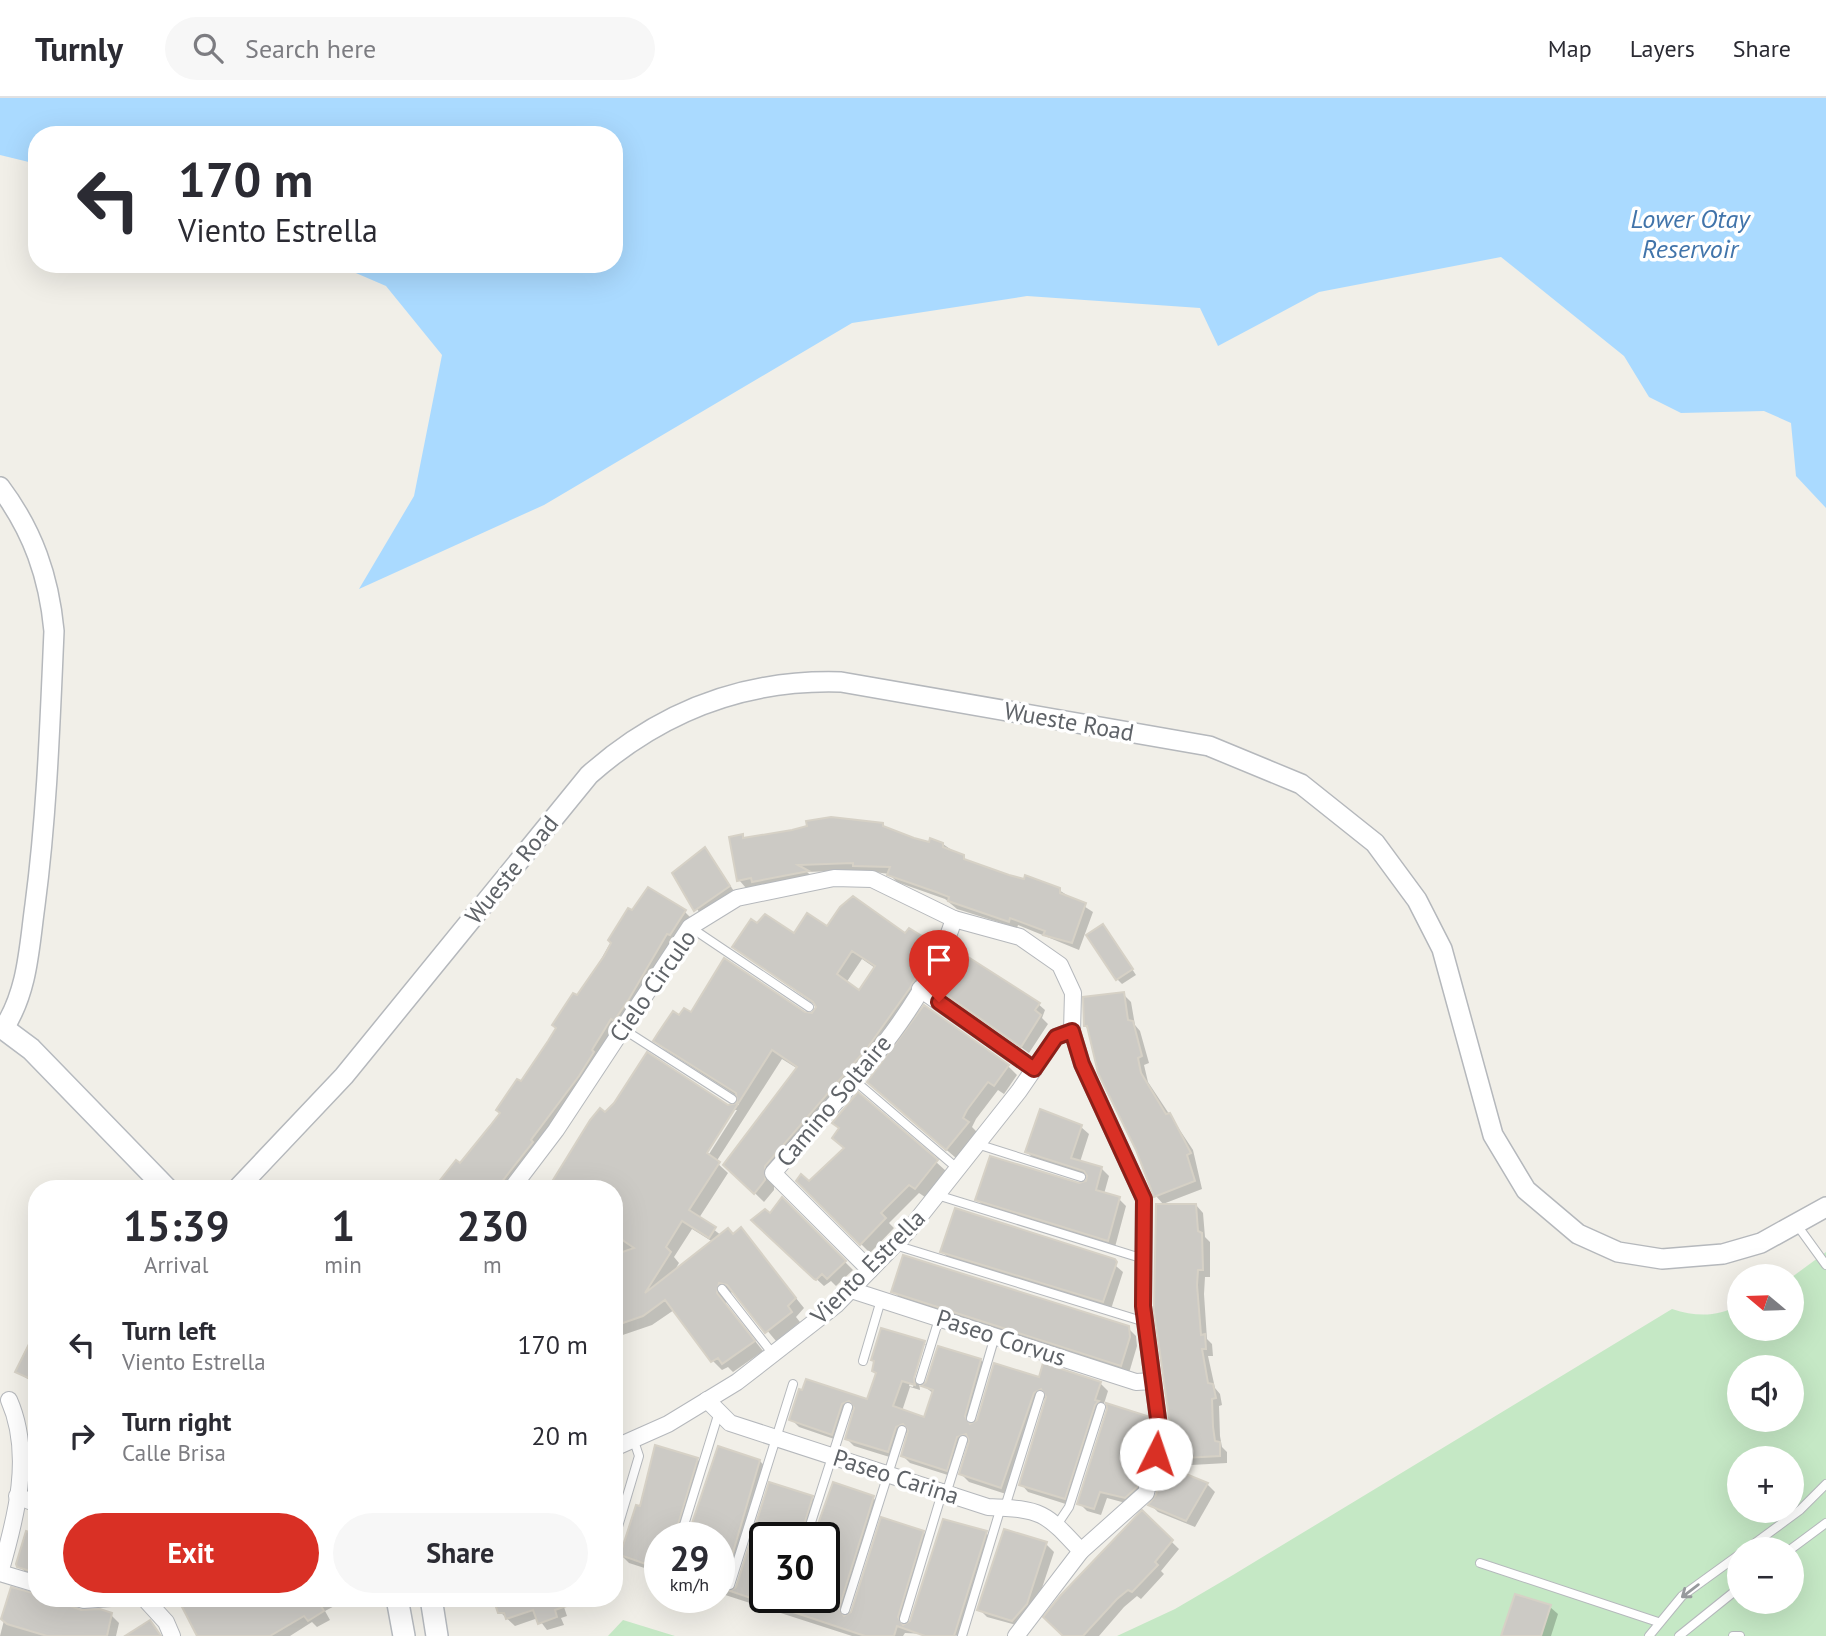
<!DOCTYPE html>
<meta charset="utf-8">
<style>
body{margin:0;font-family:"PT Sans",sans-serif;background:#f7f7f7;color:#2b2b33;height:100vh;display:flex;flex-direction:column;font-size:26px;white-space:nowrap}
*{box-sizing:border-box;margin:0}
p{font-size:23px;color:#7c7c81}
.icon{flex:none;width:38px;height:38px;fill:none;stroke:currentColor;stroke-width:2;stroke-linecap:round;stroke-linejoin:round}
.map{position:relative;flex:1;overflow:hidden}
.side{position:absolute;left:28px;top:1082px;width:595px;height:427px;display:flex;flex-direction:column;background:#fff;border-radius:28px;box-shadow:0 7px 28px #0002}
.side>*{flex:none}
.top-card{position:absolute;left:28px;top:28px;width:595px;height:147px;border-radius:28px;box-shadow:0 7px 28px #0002;background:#fff;color:#2b2b33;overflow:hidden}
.needle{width:46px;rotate:289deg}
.fabs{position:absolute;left:1727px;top:1166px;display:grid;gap:14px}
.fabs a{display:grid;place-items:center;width:77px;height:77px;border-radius:50%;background:#fff;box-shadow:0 7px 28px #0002;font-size:35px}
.speed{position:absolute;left:644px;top:1424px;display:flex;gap:14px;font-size:35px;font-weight:700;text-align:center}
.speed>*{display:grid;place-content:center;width:91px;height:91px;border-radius:50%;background:#fff;box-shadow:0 7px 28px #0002;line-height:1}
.speed small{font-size:18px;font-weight:400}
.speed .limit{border:4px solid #111;border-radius:10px;background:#fff;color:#111}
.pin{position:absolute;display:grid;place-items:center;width:60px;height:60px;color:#fff;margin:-72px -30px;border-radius:50% 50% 50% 0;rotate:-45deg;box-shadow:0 0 7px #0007}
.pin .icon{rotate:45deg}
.me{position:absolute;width:77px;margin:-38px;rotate:4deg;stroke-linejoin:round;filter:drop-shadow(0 0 5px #0008)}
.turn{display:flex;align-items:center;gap:24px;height:147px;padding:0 35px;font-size:32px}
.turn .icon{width:91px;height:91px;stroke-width:2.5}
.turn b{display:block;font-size:49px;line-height:60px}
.eta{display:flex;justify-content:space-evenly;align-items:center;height:119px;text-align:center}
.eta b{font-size:42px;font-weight:700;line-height:49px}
.button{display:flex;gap:14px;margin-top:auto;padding:14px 35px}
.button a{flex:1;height:80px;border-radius:42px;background:#d93025;color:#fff;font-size:28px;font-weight:700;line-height:80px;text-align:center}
.button a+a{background:#f7f7f7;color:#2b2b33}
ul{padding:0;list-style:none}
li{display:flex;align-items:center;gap:21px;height:91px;padding:0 35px}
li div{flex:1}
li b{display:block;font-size:26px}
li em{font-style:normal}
header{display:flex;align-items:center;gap:42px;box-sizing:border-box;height:98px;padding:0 35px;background:#fff;border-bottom:2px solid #e1e1e2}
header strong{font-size:33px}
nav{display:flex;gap:38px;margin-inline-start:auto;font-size:24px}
.search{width:490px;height:63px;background:#f7f7f7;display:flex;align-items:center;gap:18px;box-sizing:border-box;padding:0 24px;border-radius:38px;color:#7c7c81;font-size:26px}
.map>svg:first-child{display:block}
</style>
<header>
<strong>Turnly</strong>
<div class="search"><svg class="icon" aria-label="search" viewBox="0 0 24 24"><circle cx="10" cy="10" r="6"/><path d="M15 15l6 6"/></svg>Search here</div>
<nav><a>Map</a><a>Layers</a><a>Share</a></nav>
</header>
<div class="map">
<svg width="1826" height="1538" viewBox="0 0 1826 1538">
<rect width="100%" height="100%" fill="#f1efe8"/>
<!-- green -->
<g fill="#c5e8c5" fill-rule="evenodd">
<path d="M1826,1154V1538H1117L1175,1511L1233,1477L1672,1211C1697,1219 1717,1219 1739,1207L1740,1230H1792V1179ZM1740,1269H1792V1321H1740ZM1740,1360H1792V1412H1740ZM1740,1451H1792V1503H1740Z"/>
<path d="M623,1522L675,1538H608Z"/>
</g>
<!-- water -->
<path fill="#aadaff" d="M0,0H1826V410L1796,378L1791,325L1764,313L1681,315L1649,299L1624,258L1501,159L1319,194L1218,248L1200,210L1027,198L852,225L544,407L359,491L414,398L442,257L386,188L335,166H614V37H37V66L0,57Z"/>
<!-- shadow -->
<g fill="#0003" fill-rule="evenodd">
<path d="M830,721L882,727L887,732L930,746H943L970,765L1009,779L1059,792L1093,814L1079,852L1018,827L1017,830L957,811L945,801L897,784L889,776L860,772L807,774L814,780L746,790L739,782L742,738L746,741L792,734Z"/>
<path d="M705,751L736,796L703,820L674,776Z"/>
<path d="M629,812L685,814L692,821L509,1090H436L484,1039L522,985L587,886Z"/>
<path d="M758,827L795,837L828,830L906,838L932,847L942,856L901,927L774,1078V1092L764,1104L725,1066L798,971L782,961L716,1064L728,1075L699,1120L722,1138H733L741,1132L804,1210L796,1219L800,1224L776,1243L736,1195L728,1194L726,1206L763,1253L733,1274L728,1269L722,1272L713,1263L674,1212L652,1227L614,1240V1090H559L606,1016L739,1007L738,999L665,952L655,942L680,920L692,916H805L817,913L815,907L734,849ZM862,861L875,870L859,895L846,885ZM733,1012H737L704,1064L701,1062ZM692,1131L713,1144L673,1175L679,1165L674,1159Z"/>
<path d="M1107,833L1136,877L1122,886L1117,881Z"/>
<path d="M937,888L1037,905L1045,912L1042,920L1048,926L1029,955Z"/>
<path d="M1123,896L1131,904L1135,927L1140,933L1149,965L1144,967L1148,984L1193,1052L1202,1091L1163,1106L1156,1098L1092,951L1089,932L1085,928Z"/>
<path d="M1008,968L1017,977L1004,996L998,992L976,1021L972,1029L977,1034L956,1060L878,993Z"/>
<path d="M1081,1029L1089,1036L1080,1064L1101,1070L1109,1078L1104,1096L1119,1101L1126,1108L1115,1149L984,1109L977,1101L1087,1085L1089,1079L1034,1061L1027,1054Z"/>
<path d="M936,1064L946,1073L925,1099L919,1095L889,1125L894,1130L870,1155L798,1083L809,1086Z"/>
<path d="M783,1102L853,1172L836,1188L831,1183L824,1188L753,1122L770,1117Z"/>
<path d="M1196,1107L1203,1115L1205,1139L1210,1144V1179H1205L1204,1196L1207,1241L1212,1246L1213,1258H1208L1215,1290L1220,1296L1222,1307L1219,1308L1220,1338L1222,1349L1227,1354V1365L1174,1368L1167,1360Z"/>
<path d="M957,1112L1103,1157L1123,1174L1111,1211L949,1161L942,1153Z"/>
<path d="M893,1193L1128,1230L1136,1238L1137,1248L1129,1275L901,1201Z"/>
<path d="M36,1228H37V1287L17,1274Z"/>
<path d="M924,1245L932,1253L922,1286L919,1284L920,1292L910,1289L902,1313L925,1321L934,1296L924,1288L981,1262L988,1270L972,1327L1040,1281L1100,1285L1108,1293L1103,1309L1105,1312L1072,1408L1028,1394L1021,1386L1048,1298L1041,1303L1009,1397L969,1384L961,1376L971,1343L964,1347L954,1379L910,1365L903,1358L910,1333L903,1337L896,1361L854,1348L847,1341L856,1310L849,1314L840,1343L799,1329L791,1321L800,1294L869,1303ZM922,1247H926L913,1289L909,1288Z"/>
<path d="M614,1260L622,1283L614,1286Z"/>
<path d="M614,1308L622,1330L614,1333Z"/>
<path d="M1146,1320L1154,1328L1144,1397L1133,1407L1107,1400L1101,1417L1087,1413L1079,1405Z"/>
<path d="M719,1350L760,1363L767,1371L731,1494L738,1490L770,1386L812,1399L819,1407L809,1440H765V1500H824V1440H815L834,1386L873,1400L881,1407L846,1519L853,1515L923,1434L931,1442L905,1528L912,1524L986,1435L994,1443L963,1538L905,1535L903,1538H852L719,1495V1440H689Z"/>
<path d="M697,1361L705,1369L683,1440H660V1475L629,1465L621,1457L641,1410Z"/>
<path d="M1165,1369L1207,1386L1215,1394L1195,1429L1158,1414L1151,1407L1158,1398Z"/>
<path d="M1142,1415L1179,1451L1161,1473L1164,1476L1141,1501L1137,1498L1124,1509L1099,1538H1065Z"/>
<path d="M29,1432L37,1434V1480L27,1476L18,1466Z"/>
<path d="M1005,1432L1046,1446L1054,1454L1034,1514L1023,1529L987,1519L979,1511Z"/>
<path d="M12,1491L37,1500H78L73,1512L111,1517L119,1525L116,1538H0Z"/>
<path d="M180,1500H339L342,1504L325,1513L330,1522L317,1529L312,1524L290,1538H199Z"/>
<path d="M495,1500H561L567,1518L561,1520L564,1527L547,1532L538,1520L515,1528L500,1514Z"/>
<path d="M1550,1509L1558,1516L1551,1538H1503Z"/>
</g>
<!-- building -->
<g fill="#cccac5" stroke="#d6d1c6" stroke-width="2" fill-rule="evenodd">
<path d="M831,719L883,725V728L914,740L929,744L930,740L943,745V749L964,757V761L1009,777L1024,781L1025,777L1060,790V795L1086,805L1072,845L1043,837L1045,833L1010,820L1009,824L948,803L949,799L936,794L887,777L890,769L853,768V765L798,767L809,773L752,784L751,780L737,783L729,739L743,736V740L792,732L807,728L806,723Z"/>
<path d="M705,749L730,788L694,813L672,775Z"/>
<path d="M648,789L686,812L670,837L667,836L629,901L614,923L611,921L592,952L594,954L579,978L531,1042L533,1044L497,1090H434L456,1062L460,1065L490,1028L500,1015L496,1012L517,981L521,983L548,943L556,930L552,927L573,895L577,897L604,858L611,845L608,842L628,810L632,812Z"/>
<path d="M853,798L905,835L909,830L933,845L931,852L910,890L868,949L765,1068V1082L754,1096L723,1067L797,969L772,952L707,1055L720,1064L689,1112L716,1129L709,1140L682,1123L666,1149L671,1154L645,1195L728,1130L733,1136L741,1129L796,1200L788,1208L792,1214L765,1235L727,1187L719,1185L717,1195L755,1243L722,1266L718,1260L711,1264L665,1202L643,1218L614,1228V1157L634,1150L618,1139L620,1136L614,1132V1090H556L559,1086L553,1082L590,1022L600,1010L605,1014L614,1005L647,954L728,1007L737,1005L736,995L653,943L658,935L673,913L679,917L684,910L691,914L724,860L805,914L812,915L816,909L813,904L732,849L751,821L757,825L765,816L794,835L807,815L827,828L840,809ZM852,853L875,868L859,892L837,876Z"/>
<path d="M1103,826L1133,871L1116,882L1086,837Z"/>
<path d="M965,857L1040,905L1035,912L1041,917L1021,949L935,889L951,858L960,864Z"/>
<path d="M1124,894L1128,922L1133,923L1142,958L1138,960L1141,975L1166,1016L1170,1015L1191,1055L1187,1057L1195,1083L1154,1099L1136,1052L1098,975L1087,928H1084L1083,899Z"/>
<path d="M924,907L1009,967L994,988L988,984L967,1012L963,1020L969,1024L946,1052L867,984Z"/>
<path d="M858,994L938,1062L915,1091L909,1087L881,1115L886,1120L860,1147L796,1083L801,1076L809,1083L844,1050L832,1040L839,1030L832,1025Z"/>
<path d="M1040,1011L1082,1027L1071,1060L1102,1069L1096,1092L1120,1099L1108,1143L975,1102L990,1058L1079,1085L1086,1083L1087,1078L1084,1073L1025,1054Z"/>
<path d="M782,1099L846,1163L827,1181L822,1176L816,1182L814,1181L751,1122L765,1111L770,1115Z"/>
<path d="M1156,1106H1196L1198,1133L1202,1135L1203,1172H1198L1197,1187L1201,1237L1205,1236L1206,1251H1202L1208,1285L1213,1286L1216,1300L1212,1301L1213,1329L1215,1343L1220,1344V1358L1165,1361L1170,1326L1154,1213Z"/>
<path d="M955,1110L1115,1161L1117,1164L1103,1204L940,1154Z"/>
<path d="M903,1157L1129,1228L1130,1239L1121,1268L891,1194Z"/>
<path d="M37,1230V1284L15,1274Z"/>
<path d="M881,1230L925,1243L914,1280L915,1287L902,1283L893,1308L924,1319L933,1292L921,1288L926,1284L938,1248L981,1261L965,1318L970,1326L977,1322L994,1265L1039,1279L1043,1265L1101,1284L1095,1302L1099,1303L1095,1307L1065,1401L1019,1387L1046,1299L1041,1291L1034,1295L1001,1390L959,1376L969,1343L966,1336L957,1339L947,1373L901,1358L908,1333L903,1326L896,1329L888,1354L845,1341L854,1310L849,1303L842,1306L832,1337L789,1322L799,1291L802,1292L806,1281L867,1301L876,1275L872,1273L874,1263L871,1262Z"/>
<path d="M1106,1305L1147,1318L1149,1335L1137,1389L1125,1400L1100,1394L1094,1411L1077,1406L1107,1311Z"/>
<path d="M655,1347L698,1360L674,1440H660V1471L620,1457L636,1407L640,1408Z"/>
<path d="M718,1348L760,1362L724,1485L726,1492L719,1490V1440H687Z"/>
<path d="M1164,1367L1208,1385L1186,1423L1148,1407L1156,1397Z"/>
<path d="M769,1384L813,1398L800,1440H765V1500H824V1440H813L833,1384L874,1398L839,1510L844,1518L851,1514L881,1419L924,1433L898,1519L903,1527L910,1523L943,1421L987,1433L954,1538H925L897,1528L894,1538H865L730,1493L736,1489Z"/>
<path d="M1142,1412L1173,1442L1155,1464L1158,1467L1132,1494L1128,1492L1117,1501L1083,1538H1063L1043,1519L1060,1498Z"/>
<path d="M1004,1431L1047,1444L1027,1506L1012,1523L977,1512Z"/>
<path d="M26,1433L37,1437V1475L17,1469L16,1466Z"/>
<path d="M11,1489L37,1496V1500L67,1502L70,1508L81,1512L100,1511L112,1515L107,1538H47L7,1526L1,1521Z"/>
<path d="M1515,1496L1551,1507L1541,1538H1501Z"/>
<path d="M188,1500H316L324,1513L308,1523L304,1518L270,1538H197L180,1505Z"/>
<path d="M493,1500H583L584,1502L555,1512L557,1519L538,1526L533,1512L506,1521L504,1515H498Z"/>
<path d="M150,1522L161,1538H125Z"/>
</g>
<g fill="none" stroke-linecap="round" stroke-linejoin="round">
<defs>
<g id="service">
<path d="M690,829L809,909"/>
<path d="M623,931L732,1001"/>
<path d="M854,982L958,1071"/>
<path d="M977,1046L1081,1079"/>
<path d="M937,1097L1144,1161"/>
<path d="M1797,1127L1826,1167"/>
<path d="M895,1147L1145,1224"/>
<path d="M722,1191L773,1256"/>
<path d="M863,1263L881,1202"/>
<path d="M920,1282L939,1221"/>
<path d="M971,1320L995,1238"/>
<path d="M946,1396L963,1342"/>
<path d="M1005,1409L1040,1297"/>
<path d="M1057,1427L1069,1409L1101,1309"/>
<path d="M680,1440L719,1314"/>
<path d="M806,1440L848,1309"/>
<path d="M614,1442L639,1358L634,1343"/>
<path d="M1747,1451L1800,1412L1826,1386"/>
<path d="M1791,1451L1826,1425"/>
<path d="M1480,1465L1658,1524"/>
<path d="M730,1487L793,1286"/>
<path d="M845,1512L902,1332"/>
<path d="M904,1521L942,1395"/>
<path d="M962,1538L1001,1409"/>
<path d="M1649,1538L1682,1498L1740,1456"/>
<path d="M1679,1538L1740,1489"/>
<path d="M1733,1538H1740"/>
</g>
<g id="minor">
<path d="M920,891L1034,971"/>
<path d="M512,1090L556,1032L690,829L737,800L834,780L872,781L954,821L1020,839L1060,867L1073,895L1072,933L1082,966L1144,1101L1143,1208L1160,1336L1146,1395L1081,1453L1016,1538"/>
<path d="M870,1172L773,1075C838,1000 924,916 954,821"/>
<path d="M851,1192L1136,1284L1153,1283"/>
<path d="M707,1302L730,1325L988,1409C1042,1411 1045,1414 1081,1453"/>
<path d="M614,1350L668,1326L737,1284L836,1207L909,1132L1019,993L1056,939L1072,933"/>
<path d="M17,1398L37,1406"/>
<path d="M0,1475C16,1420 33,1356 9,1302"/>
<path d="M0,1475L37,1486"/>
<path d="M77,1500L84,1502L111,1500"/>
<path d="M144,1500L166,1524L172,1538"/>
</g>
<g id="tertiary">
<path d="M0,389C33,433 49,479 54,533C50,625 47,716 35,807C29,850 28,892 4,930"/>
<path d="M238,1090L344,978L589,677C661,613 744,581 841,584L1209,648L1301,686L1375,745L1417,802L1442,851L1493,1037L1526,1092L1578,1136L1618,1154L1662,1161L1723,1156L1761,1145L1826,1109"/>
</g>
<g id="secondary">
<path d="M0,928L31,951L166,1090"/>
<path d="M397,1500L404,1538"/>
<path d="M431,1500L437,1538"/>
</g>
</defs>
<!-- service casing -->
<use href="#service" stroke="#b5b8bc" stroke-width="10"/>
<!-- minor casing -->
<use href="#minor" stroke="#b5b8bc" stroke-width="18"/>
<!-- tertiary casing -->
<use href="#tertiary" stroke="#b5b8bc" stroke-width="22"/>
<!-- secondary casing -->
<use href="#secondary" stroke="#b6babf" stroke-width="24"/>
<!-- service -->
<use href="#service" stroke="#fff" stroke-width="8"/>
<!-- minor -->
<use href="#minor" stroke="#fff" stroke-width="16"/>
<!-- tertiary -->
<use href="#tertiary" stroke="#fff" stroke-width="19"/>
<!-- secondary -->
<use href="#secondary" stroke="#fff" stroke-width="21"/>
</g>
<!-- one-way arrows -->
<defs><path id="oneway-shaft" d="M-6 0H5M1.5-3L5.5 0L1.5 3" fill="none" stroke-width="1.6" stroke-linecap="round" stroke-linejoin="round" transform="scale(1.75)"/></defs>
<use stroke="#979a9d" href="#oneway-shaft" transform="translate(1690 1493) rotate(143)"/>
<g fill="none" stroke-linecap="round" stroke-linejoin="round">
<defs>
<path id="route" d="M939,904L1034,971L1056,939L1072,933L1082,966L1144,1101L1143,1208L1160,1336L1156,1356"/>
</defs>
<!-- route casing -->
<use href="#route" stroke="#8d1f18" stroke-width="18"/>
<!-- route -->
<use href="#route" stroke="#d93025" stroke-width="12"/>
</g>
<g text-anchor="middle" stroke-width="7" stroke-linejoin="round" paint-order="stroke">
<!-- street labels -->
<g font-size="24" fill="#5f6368" stroke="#fff">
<text transform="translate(1069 624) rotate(10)" y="8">Wueste Road</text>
<text transform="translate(512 772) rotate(-51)" y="8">Wueste Road</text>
<text transform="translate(653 888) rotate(-55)" y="8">Cielo Circulo</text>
<text transform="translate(834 1003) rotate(-50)" y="8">Camino Soltaire</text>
<text transform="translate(868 1169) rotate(-45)" y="8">Viento Estrella</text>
<text transform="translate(1001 1240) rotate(18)" y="8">Paseo Corvus</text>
<text transform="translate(896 1379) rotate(18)" y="8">Paseo Carina</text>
</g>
<!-- water labels -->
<g font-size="26" font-style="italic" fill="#4174aa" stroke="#fff">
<text x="1690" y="130">Lower Otay<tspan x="1690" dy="30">Reservoir</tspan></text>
</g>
</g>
</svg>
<div class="fabs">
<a><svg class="needle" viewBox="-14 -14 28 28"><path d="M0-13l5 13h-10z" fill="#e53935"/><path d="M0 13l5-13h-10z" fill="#7c7c81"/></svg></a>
<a><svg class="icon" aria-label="sound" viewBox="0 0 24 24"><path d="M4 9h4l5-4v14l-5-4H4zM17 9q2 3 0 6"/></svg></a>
<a>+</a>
<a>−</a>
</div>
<div class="speed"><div>29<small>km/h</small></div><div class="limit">30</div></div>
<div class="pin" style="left:939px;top:904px;background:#d93025"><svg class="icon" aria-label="arrive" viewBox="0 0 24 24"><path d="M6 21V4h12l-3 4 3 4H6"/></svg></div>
<svg class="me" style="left:1156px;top:1356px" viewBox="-20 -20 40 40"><circle r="19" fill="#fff"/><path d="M0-13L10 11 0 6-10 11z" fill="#d93025"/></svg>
<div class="top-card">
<div class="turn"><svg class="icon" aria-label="left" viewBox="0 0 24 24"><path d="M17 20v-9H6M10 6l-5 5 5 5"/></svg><div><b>170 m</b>Viento Estrella</div></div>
</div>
<section class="side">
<div class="eta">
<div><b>15:39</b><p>Arrival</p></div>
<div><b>1</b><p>min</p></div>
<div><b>230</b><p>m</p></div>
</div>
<ul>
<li><svg class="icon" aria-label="left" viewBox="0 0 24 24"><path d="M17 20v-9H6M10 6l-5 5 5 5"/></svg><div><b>Turn left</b><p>Viento Estrella</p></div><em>170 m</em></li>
<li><svg class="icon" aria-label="right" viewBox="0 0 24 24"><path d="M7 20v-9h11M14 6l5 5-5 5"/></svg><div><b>Turn right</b><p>Calle Brisa</p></div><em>20 m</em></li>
</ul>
<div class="button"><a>Exit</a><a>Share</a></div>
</section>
</div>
